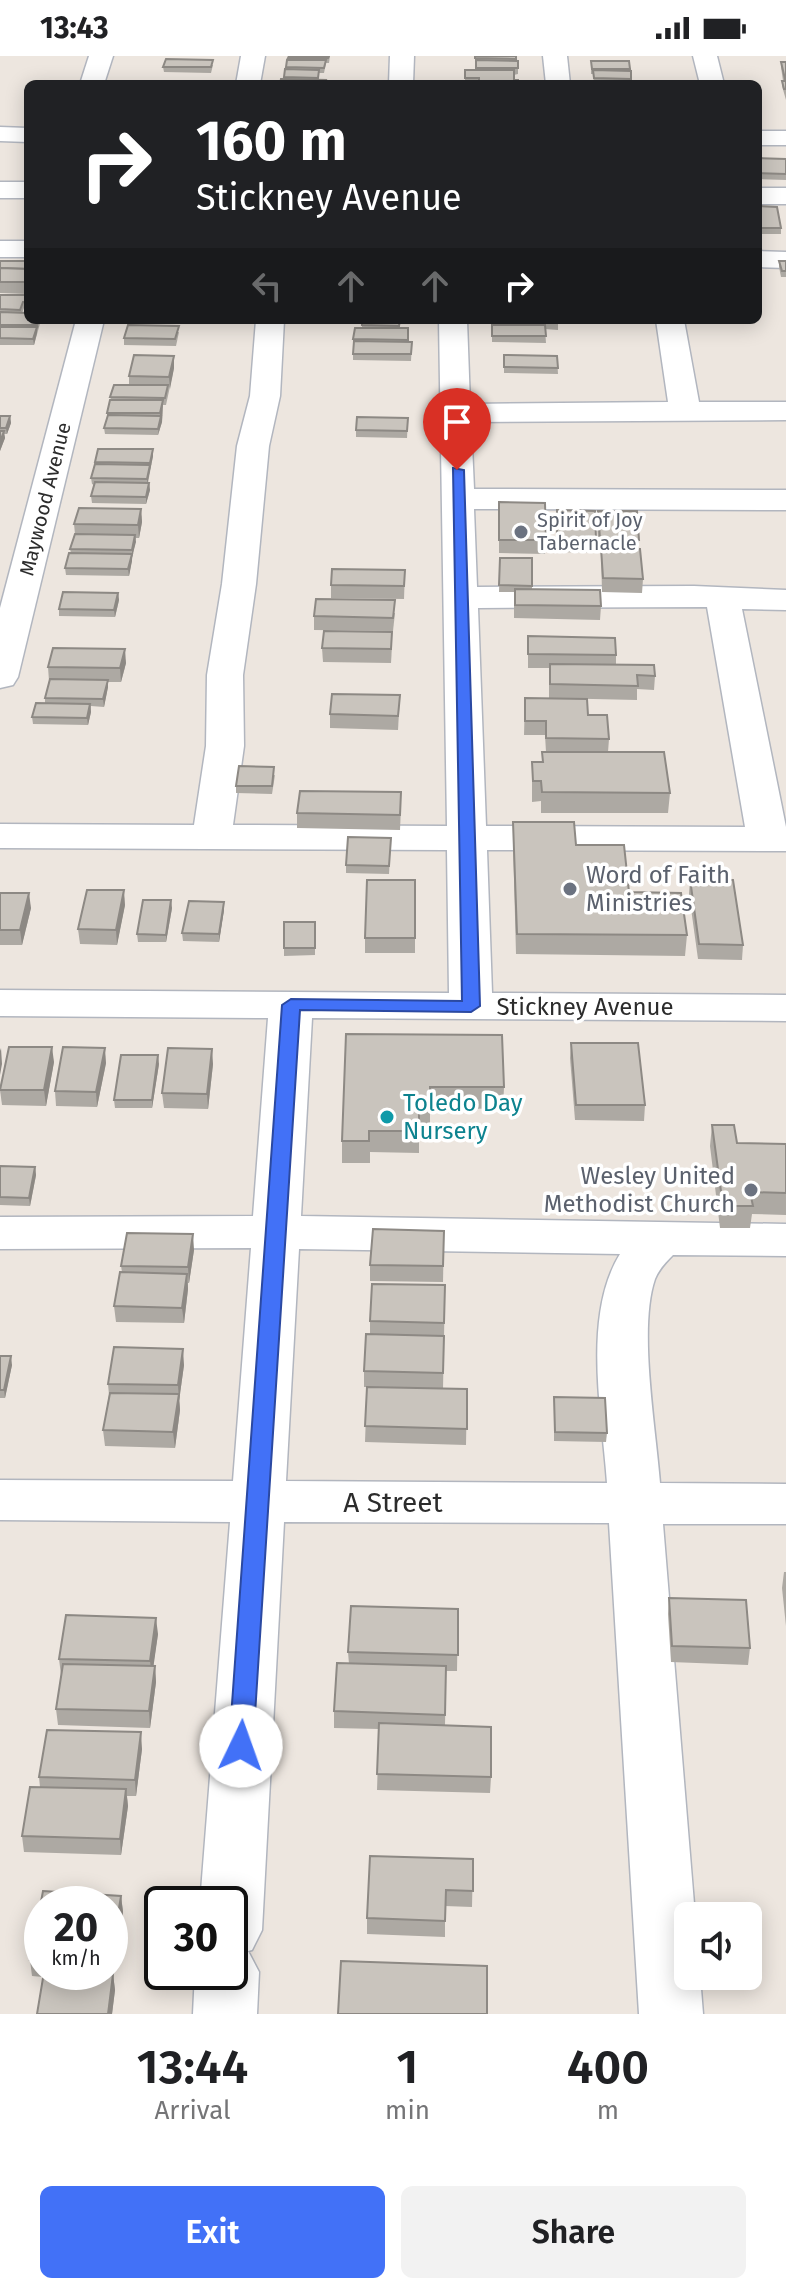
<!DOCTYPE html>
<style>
body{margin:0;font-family:"Fira Sans",sans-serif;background:#f2f2f2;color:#202124;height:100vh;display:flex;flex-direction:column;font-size:30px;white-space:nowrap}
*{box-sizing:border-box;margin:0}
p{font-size:26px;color:#757577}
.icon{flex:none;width:44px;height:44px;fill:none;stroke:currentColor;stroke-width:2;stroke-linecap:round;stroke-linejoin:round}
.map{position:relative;height:1958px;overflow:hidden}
.details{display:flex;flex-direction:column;background:#fff;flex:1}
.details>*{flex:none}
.guide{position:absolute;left:24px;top:24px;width:738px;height:244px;border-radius:12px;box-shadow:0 4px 20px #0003;background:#202124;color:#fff;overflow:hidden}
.fabs{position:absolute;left:674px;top:1846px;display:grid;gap:16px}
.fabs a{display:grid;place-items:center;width:88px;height:88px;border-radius:12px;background:#fff;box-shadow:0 4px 20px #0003;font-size:40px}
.speed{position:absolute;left:24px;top:1830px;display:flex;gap:16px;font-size:40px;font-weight:700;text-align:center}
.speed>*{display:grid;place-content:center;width:104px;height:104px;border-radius:50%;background:#fff;box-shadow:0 4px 20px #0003;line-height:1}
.speed small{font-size:20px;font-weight:400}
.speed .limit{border:4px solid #111;border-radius:12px;background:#fff;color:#111}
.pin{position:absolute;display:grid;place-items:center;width:68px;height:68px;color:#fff;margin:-82px -34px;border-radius:50% 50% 50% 0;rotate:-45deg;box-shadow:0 0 8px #0007}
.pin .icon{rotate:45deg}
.me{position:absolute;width:88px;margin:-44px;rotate:3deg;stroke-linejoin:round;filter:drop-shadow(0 0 6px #0008)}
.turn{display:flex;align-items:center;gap:28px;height:168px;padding:0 40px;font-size:36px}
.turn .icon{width:104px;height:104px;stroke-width:2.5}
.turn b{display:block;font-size:56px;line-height:68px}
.lanes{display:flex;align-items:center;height:76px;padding:0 40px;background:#0003;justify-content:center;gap:40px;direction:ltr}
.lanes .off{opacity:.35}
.eta{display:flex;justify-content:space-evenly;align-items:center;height:136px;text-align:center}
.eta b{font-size:48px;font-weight:600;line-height:56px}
.cta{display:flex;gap:16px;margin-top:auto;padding:16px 40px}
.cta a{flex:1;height:92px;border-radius:12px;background:#4271f7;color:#fff;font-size:32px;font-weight:600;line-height:92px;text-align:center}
.cta a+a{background:#f2f2f2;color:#202124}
.status{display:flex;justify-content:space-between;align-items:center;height:56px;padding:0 40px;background:#fff;direction:ltr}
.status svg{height:22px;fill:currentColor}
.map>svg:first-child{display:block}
</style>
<div class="status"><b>13:43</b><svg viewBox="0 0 49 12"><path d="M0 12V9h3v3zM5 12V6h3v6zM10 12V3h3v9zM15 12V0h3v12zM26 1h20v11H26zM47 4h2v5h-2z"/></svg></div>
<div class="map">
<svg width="786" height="1958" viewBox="0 0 786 1958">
<rect width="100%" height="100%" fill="#ede6df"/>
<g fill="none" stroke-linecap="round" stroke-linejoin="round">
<defs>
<g id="minor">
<path d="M89,0H113L104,28H80Z"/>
<path d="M241,0H265L260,28H236Z"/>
<path d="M390,0H414L413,28H389Z"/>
<path d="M543,0H567L570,28H546Z"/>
<path d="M693,0H717L724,28H700Z"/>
<path d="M0,71L28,72V86L0,85Z"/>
<rect x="758" y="75" width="28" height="14"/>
<rect x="0" y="126" width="28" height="16"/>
<rect x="758" y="132" width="28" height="16"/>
<rect x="0" y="185" width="28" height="16"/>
<path d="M758,195L786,196V212L758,211Z"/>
<path d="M76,264H104L18,621L13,629L0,632V552Z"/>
<path d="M256,264H284L280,340L269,390L256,528L243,619L244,690L233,769L447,770L439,264H467L470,348L668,346L656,264H684L699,346H786V364L471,366L474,433L786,434V454L474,453L477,531L694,530L786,534V554L742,553L786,771V795L487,794L492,937L786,939V965L312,962L301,1160L786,1168V1200L673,1199C666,1206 659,1213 655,1223C638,1272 656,1373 660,1427L786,1428V1468H663L695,1860H688V1920H700L703,1958H639L609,1467L284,1466L262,1874L252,1894L248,1895L259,1916L257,1958H193L195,1916H230V1848H200L230,1466L0,1464V1424L233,1425L251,1192L0,1193V1161L253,1160L268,962L0,960V934L449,937L447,794L0,792V768L194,769L206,690L207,619L222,528L237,390L250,340ZM707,551L745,771L486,770L478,552ZM299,1193L620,1198C582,1260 602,1356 607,1427L286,1425Z"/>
</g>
</defs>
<!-- minor casing -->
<use href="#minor" stroke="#b2b6bf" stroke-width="3"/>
<!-- minor -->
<use href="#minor" fill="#fff" fill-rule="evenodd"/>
</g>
<!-- wall -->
<g fill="#ada9a3" fill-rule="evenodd">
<path d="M289,0H330L329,7H326L324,17H319L318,23H284Z"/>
<path d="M475,0H516V5H518V18L479,27H465V14H476Z"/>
<path d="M591,5L630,13L631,28H594L593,18H591Z"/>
<path d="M781,6H786V44L782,30L783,25L781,11Z"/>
<path d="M213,9L211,17L164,16L163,11Z"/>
<path d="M758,102L786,103V124L758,123Z"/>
<path d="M758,150L781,172V178H758Z"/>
<path d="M0,205H28V238L0,237Z"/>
<path d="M779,205H786V221H781L779,211Z"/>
<path d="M0,239H28V252H24L22,257L28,264H41L34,289H0Z"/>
<path d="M400,264V272H408V286H412L411,305L353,304V283L362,272V269Z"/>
<path d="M510,264H558V274L545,273L546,287L492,286V269H510Z"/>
<path d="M179,276L176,290L124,289V282Z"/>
<path d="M504,299L557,300L558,318L504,317Z"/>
<path d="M174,300V312L166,349H163L162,366L158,379L105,378L104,372L107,362V357L114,329H129V320Z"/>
<path d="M0,360H10L11,367L7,378H4L5,382L0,395Z"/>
<path d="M408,362L407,382L356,381V374Z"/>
<path d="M153,393V400L148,427H149L150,434L146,448L92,447L91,440L94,429L92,428L91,422L95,406Z"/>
<path d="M499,446L546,484L545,498L499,497Z"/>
<path d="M141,453L142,466L139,482H136L129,520L66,519L65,512L71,497L70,493L75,478L74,468Z"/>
<path d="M557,454L596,483V497L557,496Z"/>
<path d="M598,455L639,484L638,493L643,523L642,537L602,536L601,497H599L597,468Z"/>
<path d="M500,502H532V533L601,550L600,564L514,562V536H499Z"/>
<path d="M405,514L404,543L331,542V529Z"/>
<path d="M118,537L119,544L115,561L59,560V553Z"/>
<path d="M395,557L393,575L314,574V560Z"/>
<path d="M528,580L616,599V609L655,620L654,634L637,633V644L549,642V612H528Z"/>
<path d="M392,590L391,607L323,606L322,592Z"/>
<path d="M126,607L121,626H108V631L104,651L91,650V656L88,669L33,668L32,661L45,647V642L49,625L48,611Z"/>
<path d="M400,639L398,674L330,672V658Z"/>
<path d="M525,642L588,659L609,683L608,696L670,737L668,757H541V745L532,746V706H542V696H546L545,679H524Z"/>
<path d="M275,719L272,738L236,737V730Z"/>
<path d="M401,751L400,774L297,772V757Z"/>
<path d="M513,766L576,789L629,836L687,879L685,900L516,898L513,786Z"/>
<path d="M391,782L389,818L346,817V809Z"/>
<path d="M690,823L743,889L742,904L698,903L689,838Z"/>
<path d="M415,824V897H365V882Z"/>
<path d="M0,837L31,852L22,889H0Z"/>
<path d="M224,846V854L219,886L183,885L182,877Z"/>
<path d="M125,849L117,889L80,888L78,873Z"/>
<path d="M172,852L166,886H138L137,878Z"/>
<path d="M284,866H315V899L284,900Z"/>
<path d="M346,978L504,1031L503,1053L430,1052V1070H419V1097L370,1096V1107H342V1085Z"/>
<path d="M571,987L645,1049L644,1065L575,1064L570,1002Z"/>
<path d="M54,1006L46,1050L2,1049L0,1034Z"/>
<path d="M106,1007L97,1051L56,1050L55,1035Z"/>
<path d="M159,1008L152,1052H115L114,1044Z"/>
<path d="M213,1008L208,1053L164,1052L162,1037Z"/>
<path d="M712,1069L737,1087L786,1088V1159L752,1158L750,1172H720L710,1090Z"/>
<path d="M0,1110L35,1111L36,1119L30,1150L0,1149Z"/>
<path d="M444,1175L443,1226L370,1225V1209Z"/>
<path d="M194,1194L189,1227H188V1233L184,1267L116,1266L114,1250L122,1216L121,1210Z"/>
<path d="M445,1229L443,1333H467L466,1389L365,1386L367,1331H364V1315L370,1278V1265Z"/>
<path d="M0,1300L12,1309L5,1342H0Z"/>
<path d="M184,1309L179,1345L180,1354L175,1392L105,1390L103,1374L109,1339L108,1328Z"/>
<path d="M554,1349L607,1377L606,1386L554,1385Z"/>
<path d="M784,1516H786V1570L782,1532Z"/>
<path d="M669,1542L750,1592L748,1609L671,1606L668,1558Z"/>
<path d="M458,1553L457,1615H446L445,1669L491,1721L490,1737L377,1734L379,1673L334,1672V1655L349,1608L348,1596Z"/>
<path d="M158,1578L153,1610H155L156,1626L150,1672L58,1669L56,1653L61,1619L59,1603Z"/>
<path d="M142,1693L136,1740H127L128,1750L121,1799L24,1796L22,1780L40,1731L39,1721Z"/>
<path d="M473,1803L472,1851L445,1850V1881L367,1878V1862Z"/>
<path d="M43,1835L121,1840L123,1856L113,1918L115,1934L112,1958H37L43,1921L32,1920L30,1904ZM42,1848H110V1916H42Z"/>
</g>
<!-- shaded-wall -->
<g fill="#8d8984">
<path d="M37,271V277L34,289L33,283Z"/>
<path d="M174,300V312L170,333L169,321Z"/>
<path d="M163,344L162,366L158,379L160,357Z"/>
<path d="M10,360L11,367L7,378L6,372Z"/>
<path d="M4,375L5,382L0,395V386Z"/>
<path d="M153,393V400L147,429V423Z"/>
<path d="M149,427L150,434L146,448V441Z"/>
<path d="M141,453L142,466L139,482L138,469Z"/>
<path d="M135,479L136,486L132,501V494Z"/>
<path d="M132,498V505L129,520L128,513Z"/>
<path d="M118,537L119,544L115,561L114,554Z"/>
<path d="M125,593L126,607L121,626L120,612Z"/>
<path d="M108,624V631L104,651L103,643Z"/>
<path d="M90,648L91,656L88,669L87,662Z"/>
<path d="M124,834L125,849L117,889L116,874Z"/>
<path d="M29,837L31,852L22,889L20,874Z"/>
<path d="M171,844L172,852L166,886V879Z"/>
<path d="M224,846V854L219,886V878Z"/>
<path d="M52,991L54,1006L46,1050L44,1034Z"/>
<path d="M1,992L2,1008L0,1019V995Z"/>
<path d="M105,992L106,1007L97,1051L96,1036Z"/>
<path d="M212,993L213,1008L208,1053L207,1038Z"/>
<path d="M158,999L159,1008L152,1052V1044Z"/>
<path d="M35,1111L36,1119L30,1150L29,1142Z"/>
<path d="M193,1178L194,1194L189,1227L188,1211Z"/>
<path d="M187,1218L188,1233L184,1267L182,1252Z"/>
<path d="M183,1293L184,1309L179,1345L178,1329Z"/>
<path d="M11,1300L12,1309L5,1342L4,1334Z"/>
<path d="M179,1338L180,1354L175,1392L173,1376Z"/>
<path d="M156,1562L158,1578L152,1621L150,1605Z"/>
<path d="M155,1610L156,1626L150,1672L149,1655Z"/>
<path d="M141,1676L142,1693L136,1740L135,1724Z"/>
<path d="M126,1733L128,1750L121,1799L120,1783Z"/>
<path d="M121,1840L123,1856L112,1924L110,1908Z"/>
<path d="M113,1918L115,1934L112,1958H108Z"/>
</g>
<!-- building -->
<g fill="#c9c4bd" stroke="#8d8984" stroke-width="2">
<path d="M289,0H329L328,2H288Z"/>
<path d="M475,0H516V3L475,2Z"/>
<path d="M166,3L213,4L211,11H163Z"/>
<path d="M287,4H326L324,12L286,11Z"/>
<path d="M476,4L518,5V12H476Z"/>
<path d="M591,5H629L630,13H592Z"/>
<path d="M781,6H786V23H785Z"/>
<path d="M285,13L319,14L318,22L284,21Z"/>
<path d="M465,14H514V24H518V28H479V22H465Z"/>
<path d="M593,14L631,15V23L594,22Z"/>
<path d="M281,23L326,24L325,28H280Z"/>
<path d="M782,25H786V33H784Z"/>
<path d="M758,102L786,103V118L758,117Z"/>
<path d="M758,150L777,151L781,172H758Z"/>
<path d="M0,205H28V213L0,212Z"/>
<path d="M779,205H786V215H782Z"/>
<path d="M0,212L28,213V226H0Z"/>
<path d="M0,239H28V246H23L20,254L0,253Z"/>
<path d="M0,256L28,257V264H39L37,269H0Z"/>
<path d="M362,264H400L399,270L362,269Z"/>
<path d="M128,269L179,270L175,283L124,282Z"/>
<path d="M492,269H545L546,280H492Z"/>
<path d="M0,271H37L33,283L0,282Z"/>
<path d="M355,272H408V284L353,283Z"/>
<path d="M354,285L412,286L411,298H353Z"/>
<path d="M134,299L174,300L169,321L129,320Z"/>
<path d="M504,299L557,300L558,312L504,311Z"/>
<path d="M114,329H168L165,342L110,341Z"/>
<path d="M110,344H163L160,357H107Z"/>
<path d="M108,359L161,360L158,373L104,372Z"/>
<path d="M0,360H10L6,372H0Z"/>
<path d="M357,361L408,362L407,375L356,374Z"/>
<path d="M0,375H4L0,386Z"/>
<path d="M98,393H153L150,407L95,406Z"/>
<path d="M95,408L150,409L147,423L91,422Z"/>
<path d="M95,426L149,427L146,441L91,440Z"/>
<path d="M499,446L545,447L546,484H499Z"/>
<path d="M79,452L141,453L138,469L74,468Z"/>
<path d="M557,454L595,455L596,483H557Z"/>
<path d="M598,455H637L639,484L600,483Z"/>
<path d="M75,478L135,479L132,494L70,493Z"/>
<path d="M601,492L640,493L643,523L603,522Z"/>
<path d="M69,497L132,498L128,513L65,512Z"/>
<path d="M500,502H532V530L499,529Z"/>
<path d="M332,513L405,514L404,530L331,529Z"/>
<path d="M515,533L600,534L601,550L515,549Z"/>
<path d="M63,536L118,537L114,554L59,553Z"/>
<path d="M316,543L395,544L393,562L314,560Z"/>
<path d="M324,575L392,576L391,593L322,592Z"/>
<path d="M528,580L615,582L616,599L528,598Z"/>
<path d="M53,592L125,593L120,612L48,611Z"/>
<path d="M550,608L654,609L655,620L637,619L638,630L550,628Z"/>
<path d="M50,623L108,624L103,643L45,642Z"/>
<path d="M332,638L400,639L398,660L330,658Z"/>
<path d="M525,642L587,643L588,659H607L609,683L546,682V665H525Z"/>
<path d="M36,647L90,648L87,662L32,661Z"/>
<path d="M542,696H664L670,737L542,736L541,725H533L532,706H543Z"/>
<path d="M239,710L274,711L272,730H236Z"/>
<path d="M300,735L401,736L400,759L297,757Z"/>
<path d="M513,766H574L576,789H624L629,836L681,837L687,879L517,878Z"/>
<path d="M348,781L391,782L389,810L346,809Z"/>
<path d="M690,823L733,824L743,889L699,888Z"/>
<path d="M367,824H415V882H365Z"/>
<path d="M87,834H124L116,874L78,873Z"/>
<path d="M0,837H29L20,874H0Z"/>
<path d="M143,844H171L166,879L137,878Z"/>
<path d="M189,845L224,846L219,878L182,877Z"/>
<rect x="284" y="866" width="31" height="26"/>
<path d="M346,978L502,979L504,1031H430V1049H419V1075H369V1085H342Z"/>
<path d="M571,987H638L645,1049H576Z"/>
<path d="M9,991H52L44,1034H0Z"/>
<path d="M63,991L105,992L96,1036L55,1035Z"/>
<path d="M168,992L212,993L207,1038L162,1037Z"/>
<path d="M121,999H158L152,1044H114Z"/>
<path d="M712,1069H734L737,1087L786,1088V1137L750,1136L753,1150H723Z"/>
<path d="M0,1110L35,1111L29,1142L0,1141Z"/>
<path d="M373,1173L444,1175L443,1210L370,1209Z"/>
<path d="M127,1177L193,1178L188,1211L121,1210Z"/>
<path d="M120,1216L187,1218L182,1252L114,1250Z"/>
<path d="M372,1228L445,1229L444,1267L370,1265Z"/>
<path d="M366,1278L444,1280L443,1317L364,1315Z"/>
<path d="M114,1291L183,1293L178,1329L108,1328Z"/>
<path d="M0,1300H11L4,1334H0Z"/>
<path d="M367,1331L467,1333V1373L365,1370Z"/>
<path d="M110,1337L179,1338L173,1376L103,1374Z"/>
<path d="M554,1341L605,1342L607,1377L555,1376Z"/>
<path d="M669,1542L746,1544L750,1592L672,1590Z"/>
<path d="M351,1550L458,1553V1599L348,1596Z"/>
<path d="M66,1559L156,1562L150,1605L59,1603Z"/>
<path d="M337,1607L446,1610L445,1659L334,1655Z"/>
<path d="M63,1608L155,1610L149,1655L56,1653Z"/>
<path d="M379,1667L491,1671V1721L377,1718Z"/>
<path d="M47,1674L141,1676L135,1724L39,1721Z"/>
<path d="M30,1731L126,1733L120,1783L22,1780Z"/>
<path d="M370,1800L473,1803V1835L446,1834L445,1865L367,1862Z"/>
<path d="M43,1835L121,1840L110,1908V1848H42V1905L30,1904Z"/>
<path d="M341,1905L487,1910V1958H338Z"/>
<path d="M44,1916L113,1918L108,1958H37Z"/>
</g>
<!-- route -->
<path fill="#4271f7" stroke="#2b49a1" stroke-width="2" d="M453,412L464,414L480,950L471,956L300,954L253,1690L250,1697L241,1700L233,1697L229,1690L282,949L291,943L462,945Z"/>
<!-- markers -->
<g fill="#6b7280" stroke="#fff" stroke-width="3">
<circle cx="521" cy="476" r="8"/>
<circle cx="570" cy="833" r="8"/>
<circle cx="751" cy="1134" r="8"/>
</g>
<circle fill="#0f9aa8" stroke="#fff" stroke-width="3" cx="387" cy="1061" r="8"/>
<g text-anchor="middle" stroke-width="7" stroke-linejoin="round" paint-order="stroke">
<!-- far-street labels -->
<g font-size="20" fill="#2c2c2c" stroke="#fff">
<text transform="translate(45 443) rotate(-76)" y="7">Maywood Avenue</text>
</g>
<!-- far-worship labels -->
<g font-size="20" fill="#5b616d" stroke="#fff" text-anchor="start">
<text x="537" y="471">Spirit of Joy<tspan x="537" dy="23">Tabernacle</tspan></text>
</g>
<!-- worship labels -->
<g font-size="24" fill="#5b616d" stroke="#fff" text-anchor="start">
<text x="586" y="827">Word of Faith<tspan x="586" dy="28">Ministries</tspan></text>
<text x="735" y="1128" text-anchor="end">Wesley United<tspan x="735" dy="28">Methodist Church</tspan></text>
</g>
<!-- street labels -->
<g font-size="24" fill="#2c2c2c" stroke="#fff">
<text x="585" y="959">Stickney Avenue</text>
</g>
<!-- culture labels -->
<g font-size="24" fill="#0d838f" stroke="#fff" text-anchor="start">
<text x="403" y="1055">Toledo Day<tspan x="403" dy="28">Nursery</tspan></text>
</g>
<!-- near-street labels -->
<g font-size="28" fill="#2c2c2c" stroke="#fff">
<text x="393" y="1456">A Street</text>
</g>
</g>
</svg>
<div class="fabs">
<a><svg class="icon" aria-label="sound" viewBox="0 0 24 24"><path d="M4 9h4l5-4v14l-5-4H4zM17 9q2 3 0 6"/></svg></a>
</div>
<div class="speed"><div>20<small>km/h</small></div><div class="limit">30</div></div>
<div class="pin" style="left:457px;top:414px;background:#d93025"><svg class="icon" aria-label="arrive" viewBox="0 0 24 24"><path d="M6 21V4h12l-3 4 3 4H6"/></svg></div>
<svg class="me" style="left:241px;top:1690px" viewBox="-20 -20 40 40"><circle r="19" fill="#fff"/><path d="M0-13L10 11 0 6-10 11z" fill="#4271f7"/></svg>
<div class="guide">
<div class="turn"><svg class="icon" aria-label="right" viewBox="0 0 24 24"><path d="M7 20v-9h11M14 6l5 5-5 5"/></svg><div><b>160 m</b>Stickney Avenue</div></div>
<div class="lanes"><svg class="icon off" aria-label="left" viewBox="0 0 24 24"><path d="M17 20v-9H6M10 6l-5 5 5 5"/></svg><svg class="icon off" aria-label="ahead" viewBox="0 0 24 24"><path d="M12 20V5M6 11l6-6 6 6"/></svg><svg class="icon off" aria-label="ahead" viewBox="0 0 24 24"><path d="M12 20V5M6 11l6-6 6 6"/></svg><svg class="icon" aria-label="right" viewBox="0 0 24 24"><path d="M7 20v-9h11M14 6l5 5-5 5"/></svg></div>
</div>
</div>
<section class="details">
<div class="eta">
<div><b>13:44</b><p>Arrival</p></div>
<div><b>1</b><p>min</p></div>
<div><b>400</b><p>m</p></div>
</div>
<div class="cta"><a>Exit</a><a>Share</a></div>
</section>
